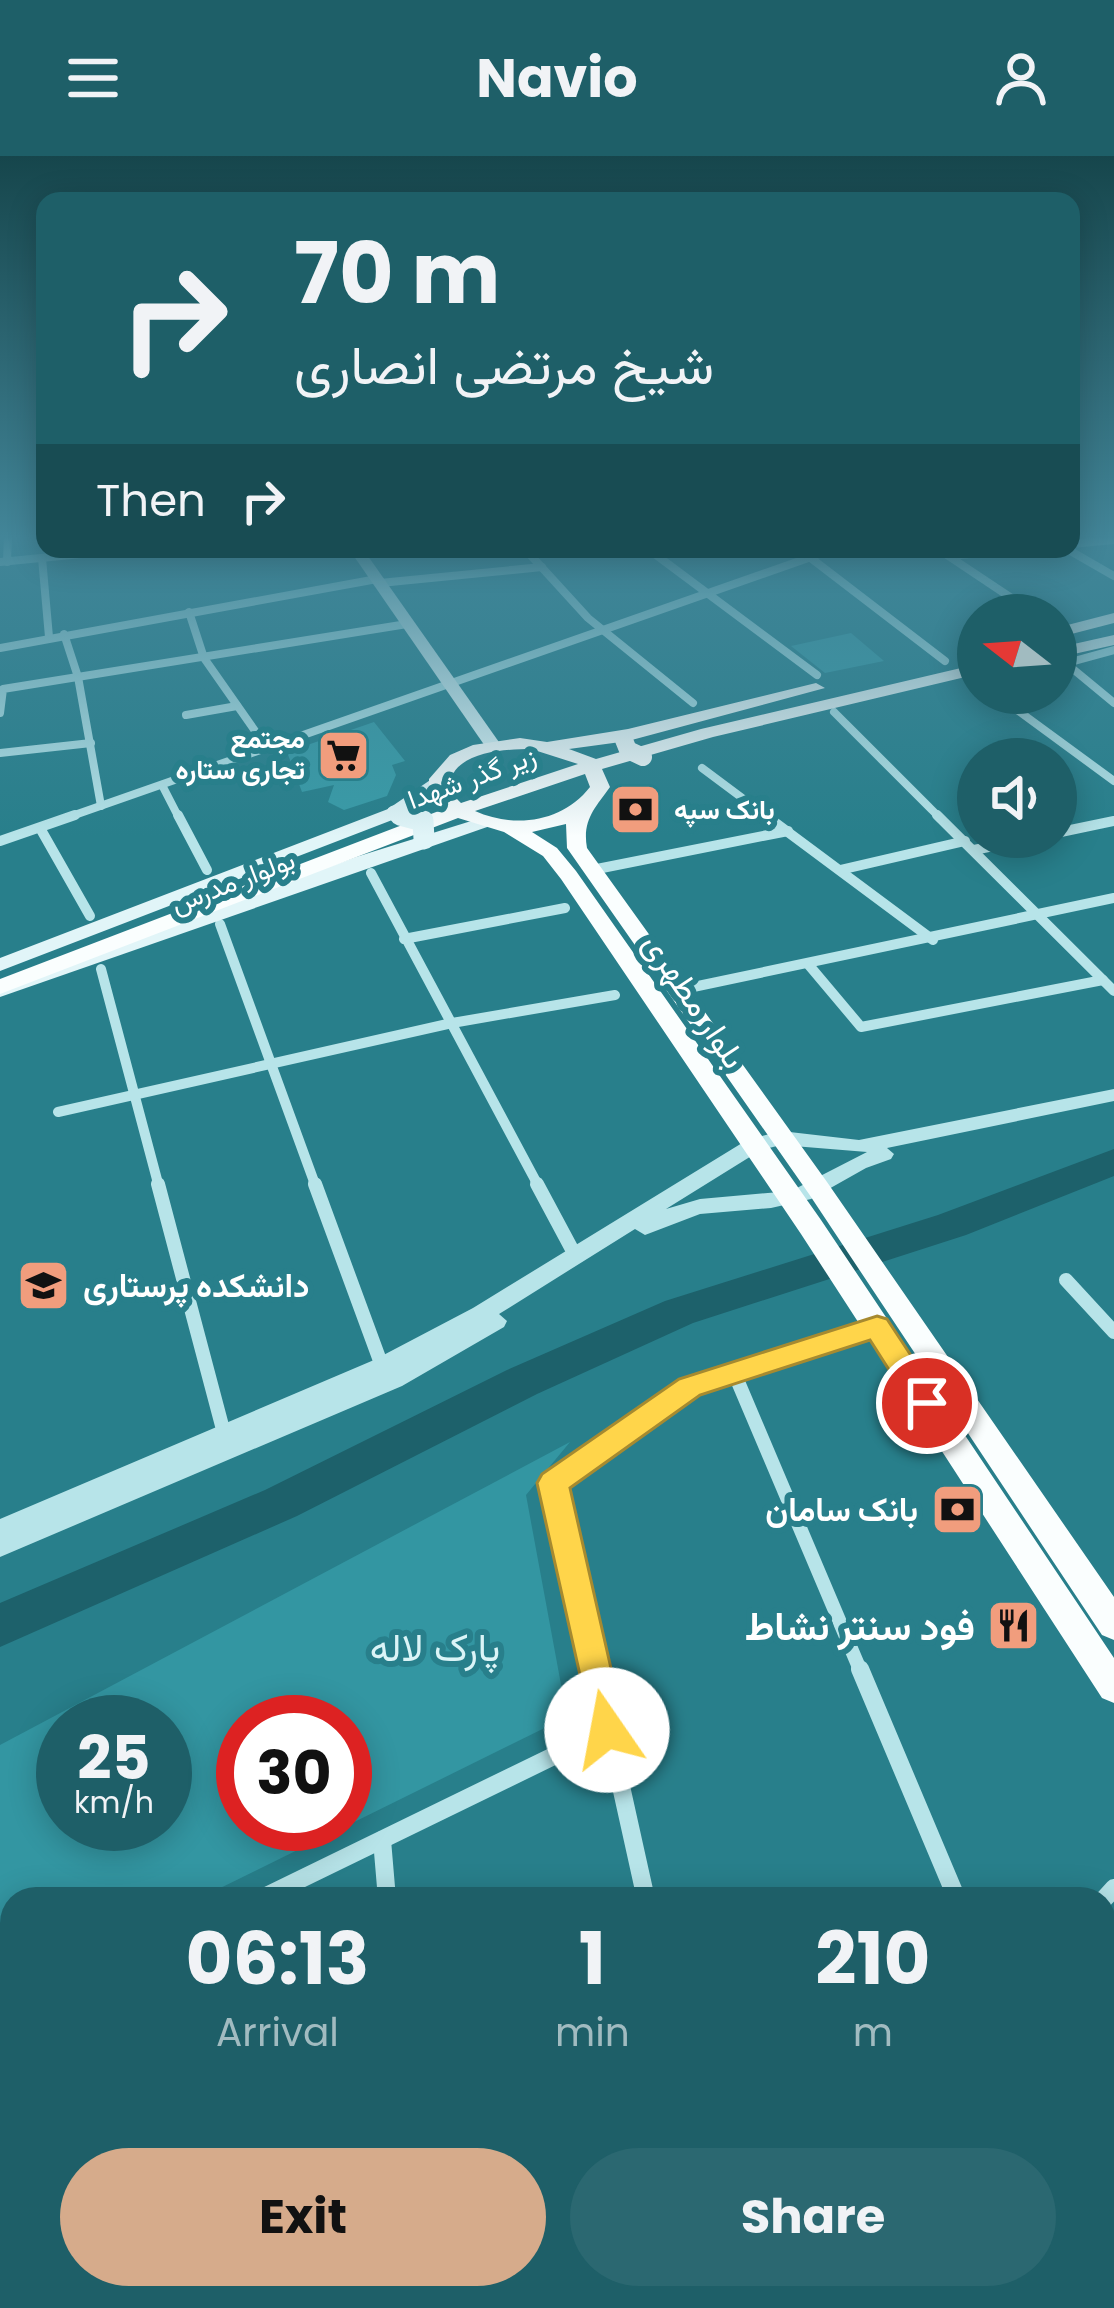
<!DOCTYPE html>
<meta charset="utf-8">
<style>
body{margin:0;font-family:Poppins,Vazirmatn,sans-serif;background:#2b6871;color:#f1f3f6;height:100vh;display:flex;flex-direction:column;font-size:45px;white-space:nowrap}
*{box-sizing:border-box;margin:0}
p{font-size:39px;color:#a1bbc0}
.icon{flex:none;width:66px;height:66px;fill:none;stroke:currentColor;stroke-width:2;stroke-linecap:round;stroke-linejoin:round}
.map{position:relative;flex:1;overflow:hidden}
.side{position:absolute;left:0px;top:1731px;width:1116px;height:423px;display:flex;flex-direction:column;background:#1e5f68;border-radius:36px 36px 0 0;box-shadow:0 6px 30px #0003}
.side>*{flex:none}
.top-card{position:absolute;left:36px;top:36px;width:1044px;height:366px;border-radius:24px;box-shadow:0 6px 30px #0003;background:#1e5f68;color:#f1f3f6;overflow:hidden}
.needle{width:78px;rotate:287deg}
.tools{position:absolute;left:957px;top:438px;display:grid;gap:24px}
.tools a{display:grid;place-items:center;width:120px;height:120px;border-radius:50%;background:#1e5f68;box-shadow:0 6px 30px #0003;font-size:60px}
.speed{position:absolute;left:36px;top:1539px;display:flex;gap:24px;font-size:60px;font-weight:700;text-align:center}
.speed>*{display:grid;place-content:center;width:156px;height:156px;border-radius:50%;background:#1e5f68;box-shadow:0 6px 30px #0003;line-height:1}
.speed small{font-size:30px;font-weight:400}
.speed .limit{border:18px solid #d22;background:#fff;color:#111}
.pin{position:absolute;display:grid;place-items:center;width:102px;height:102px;color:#fff;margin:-51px;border:6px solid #fff;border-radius:50%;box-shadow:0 3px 12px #0007}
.me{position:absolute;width:132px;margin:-66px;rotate:348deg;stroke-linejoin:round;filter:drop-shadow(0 0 9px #0008)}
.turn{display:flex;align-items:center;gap:42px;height:252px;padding:0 60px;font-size:54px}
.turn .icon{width:156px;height:156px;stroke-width:2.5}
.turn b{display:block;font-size:84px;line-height:102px}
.then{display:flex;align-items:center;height:114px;padding:0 60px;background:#0003;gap:24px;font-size:45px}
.eta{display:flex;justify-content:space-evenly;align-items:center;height:204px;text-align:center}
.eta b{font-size:72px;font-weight:700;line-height:84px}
.action{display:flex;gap:24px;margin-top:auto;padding:24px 60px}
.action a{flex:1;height:138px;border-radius:72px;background:#d6ab8b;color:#111;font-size:48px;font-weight:700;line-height:138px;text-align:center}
.action a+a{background:#2b6871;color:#f1f3f6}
header{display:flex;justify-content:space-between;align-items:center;height:156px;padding:0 60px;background:#1e5f68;font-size:54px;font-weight:700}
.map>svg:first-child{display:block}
</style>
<header><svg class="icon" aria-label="menu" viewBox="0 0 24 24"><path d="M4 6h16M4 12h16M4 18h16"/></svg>Navio<svg class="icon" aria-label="person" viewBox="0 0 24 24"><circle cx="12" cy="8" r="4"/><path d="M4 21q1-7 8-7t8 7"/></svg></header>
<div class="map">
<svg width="1114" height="2152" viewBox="0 0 1114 2152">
<rect width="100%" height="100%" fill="#287f8b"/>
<!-- green -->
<path fill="#3396a2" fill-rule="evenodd" d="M570,1286L526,1339L567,1561L198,1743H12V1835L0,1841V1589ZM63,1566H165V1668H63ZM243,1566H345V1668H243Z"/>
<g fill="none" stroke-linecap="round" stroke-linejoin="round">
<!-- river -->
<path fill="#1d616b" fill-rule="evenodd" d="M1114,993V1020L966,1079L693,1167L537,1238L297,1360L0,1491V1447L265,1334L507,1214L665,1145L938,1059Z"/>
</g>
<!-- building -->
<g fill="#399ba7">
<path d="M851,477L884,505L825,517L791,490Z"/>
<path d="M374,566L405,605L392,609L396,619L387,640L344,654L328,646L334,629L302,636L287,596Z"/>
</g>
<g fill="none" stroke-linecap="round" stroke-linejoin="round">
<!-- minor-far3 -->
<g stroke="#b7e4e9" stroke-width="8">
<path d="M1071,388L1114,384"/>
<path d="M525,393L588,462L693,547"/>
<path d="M648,393L817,519"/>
<path d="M799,393L945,505"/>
<path d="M938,393L1037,459"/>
<path d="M1067,393L1114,420"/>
<path d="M655,397L683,393"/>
<path d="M950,400L1022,393"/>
<path d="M42,402L49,481"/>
<path d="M0,406L132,393"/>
<path d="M7,406L8,379"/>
<path d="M380,427L542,411"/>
<path d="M189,456L204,502L267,592"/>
<path d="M64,478L78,521L101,650"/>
<path d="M0,492L377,423"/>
<path d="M1056,499L1114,547"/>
<path d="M1056,510L1114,494"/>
<path d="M994,537L1114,625"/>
<path d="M834,556L940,662"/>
<path d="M0,557L3,533L407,468"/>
<path d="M186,559L237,550"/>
<path d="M0,597L91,587"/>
<path d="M702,612L769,662"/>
<path d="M162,629L179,662"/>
<path d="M66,662L834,393"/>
</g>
<!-- minor-far2 -->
<g stroke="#b7e4e9" stroke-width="10">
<path d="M178,659L207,714"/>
<path d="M765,659L933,784"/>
<path d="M937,659L1114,835"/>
<path d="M40,672L90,760"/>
<path d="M1056,677L1114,665"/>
<path d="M0,685L75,659"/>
<path d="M974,694L1037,681"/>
<path d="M592,714L788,675"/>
<path d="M840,714L965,685"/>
<path d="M371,717L539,1031"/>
<path d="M220,768L316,1031"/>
<path d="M404,783L565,752"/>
<path d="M808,808L861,871L1103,824"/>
<path d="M101,813L159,1031"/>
<path d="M679,834L1114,742"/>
<path d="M58,956L452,867L615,839"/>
</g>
<!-- minor-far1 -->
<g stroke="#b7e4e9" stroke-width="14">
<path d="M158,1028L225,1281"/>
<path d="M315,1028L382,1210"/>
<path d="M537,1028L575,1099"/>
<path d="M1066,1124L1114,1176"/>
<path d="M733,1214L861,1516"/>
<path d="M595,1516L553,1327L689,1231L877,1171"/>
</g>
<!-- minor -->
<g stroke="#b7e4e9" stroke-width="18">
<path d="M595,1513L646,1743"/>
<path d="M860,1513L957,1743"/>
<path d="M382,1684L387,1743"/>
<path d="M260,1743L607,1574"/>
<path d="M1104,1743L1114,1732"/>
<path d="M0,1870L12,1864"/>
<path d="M1104,2091L1114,2115"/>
<path d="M258,2142V2152"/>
<path d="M422,2142V2152"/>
<path d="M751,2142L754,2152"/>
<path d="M66,2152L82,2142"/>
<path d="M728,2152L738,2142"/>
</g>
<!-- tertiary -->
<path fill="#b7e4e9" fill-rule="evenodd" d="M1114,933V945L887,992L894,998L891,1003L866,1012L811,1043L771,1052L700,1058L645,1079L635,1073L499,1158L507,1165L504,1171L402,1230L0,1401V1363L374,1204L473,1152L747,984L781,975L859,984ZM781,989L867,996L791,1035L700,1043L666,1053L761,994Z"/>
<!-- secondary -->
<g fill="#e1f5f8" fill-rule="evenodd">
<path d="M349,393H363L501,589L499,593H487Z"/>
<path d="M439,618L445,619V627L400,661L0,815V802L388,653Z"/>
<path d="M484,661L493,666L490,670L0,841V828L356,701Z"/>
</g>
<!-- primary -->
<g fill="#fafefe" fill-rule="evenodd">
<path d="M1114,457V467L1056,482V472Z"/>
<path d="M1114,479V489L1056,502V492Z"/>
<path d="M978,508V518L713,581L602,613L610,631C595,652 582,664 587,692L827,1026L1114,1441V1484L1102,1479L809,1038L567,692L566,668L532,676L557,692L576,715L821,1064L1114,1502V1547L1102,1542L801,1078L561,723L543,700L504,676L458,662L0,838V823L444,653L429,636V623L450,599L473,589L520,582L547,586L628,573L816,527L825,532L628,585L569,593L596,603L701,573ZM531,593L578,608L461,647L449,635C448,596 502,593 531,593ZM585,618L590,631C563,666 515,673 475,655Z"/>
</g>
<!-- secondary-bridge-far1 -->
<path stroke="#e1f5f8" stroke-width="15" d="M394,657L411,662"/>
<!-- secondary-bridge -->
<path stroke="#e1f5f8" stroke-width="21" d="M400,659L423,665L424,683"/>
<!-- primary-bridge -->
<path stroke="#fafefe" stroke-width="18" d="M624,584L628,594L643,601"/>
</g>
<!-- sky -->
<linearGradient id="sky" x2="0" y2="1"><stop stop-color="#16464c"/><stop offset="0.56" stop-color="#428598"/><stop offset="1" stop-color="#428598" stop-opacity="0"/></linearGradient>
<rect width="1114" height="680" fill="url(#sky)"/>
<!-- route -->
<path fill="#ffd54a" stroke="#a68a30" stroke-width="3" d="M877,1160L887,1163L937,1239L942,1247L937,1256H916L870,1184L700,1239L570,1332L625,1574L620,1586L607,1591L595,1586L537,1327L542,1318L679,1223Z"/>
<!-- icons -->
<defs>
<symbol id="supermarket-square" viewBox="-11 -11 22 22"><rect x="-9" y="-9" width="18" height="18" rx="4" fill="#f19d7d" stroke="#287f8b"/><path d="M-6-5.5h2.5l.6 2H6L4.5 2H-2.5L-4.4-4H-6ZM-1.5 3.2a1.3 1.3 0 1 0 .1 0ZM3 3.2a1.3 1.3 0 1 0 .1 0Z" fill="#111"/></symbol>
<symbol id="bank-square" viewBox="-11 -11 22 22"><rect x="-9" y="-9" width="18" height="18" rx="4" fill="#f19d7d" stroke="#287f8b"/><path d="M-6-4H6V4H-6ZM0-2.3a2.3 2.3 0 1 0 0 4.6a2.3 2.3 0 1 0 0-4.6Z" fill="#111"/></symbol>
<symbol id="university-square" viewBox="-11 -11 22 22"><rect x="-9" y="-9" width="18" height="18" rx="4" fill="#f19d7d" stroke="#287f8b"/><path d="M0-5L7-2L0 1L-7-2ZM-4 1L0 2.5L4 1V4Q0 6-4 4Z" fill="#111"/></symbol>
<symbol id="restaurant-square" viewBox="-11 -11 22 22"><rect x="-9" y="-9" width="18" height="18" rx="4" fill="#f19d7d" stroke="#287f8b"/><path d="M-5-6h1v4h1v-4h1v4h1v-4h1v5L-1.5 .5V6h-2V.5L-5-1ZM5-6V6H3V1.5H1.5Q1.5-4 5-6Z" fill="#111"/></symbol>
</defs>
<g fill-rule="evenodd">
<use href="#supermarket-square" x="314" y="570" width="59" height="59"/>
<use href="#bank-square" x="606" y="624" width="59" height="59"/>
<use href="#university-square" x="14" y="1100" width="59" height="59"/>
<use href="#bank-square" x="928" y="1324" width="59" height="59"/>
<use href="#restaurant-square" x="984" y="1440" width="59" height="59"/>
</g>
<g text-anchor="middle" stroke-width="12" stroke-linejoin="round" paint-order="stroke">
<!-- far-poi labels -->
<g font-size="27" font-weight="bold" fill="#fff" stroke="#287f8b" text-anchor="end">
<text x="305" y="592">مجتمع<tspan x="305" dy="31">تجاری ستاره</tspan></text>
<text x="674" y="663" text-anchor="start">بانک سپه</text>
</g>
<!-- far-street labels -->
<g font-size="27" fill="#fff" stroke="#287f8b">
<text transform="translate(472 622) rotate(-20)" y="9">زیر گذر شهدا</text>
<text transform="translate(233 726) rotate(-21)" y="9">بولوار مدرس</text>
</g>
<!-- street labels -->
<g font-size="33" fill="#fff" stroke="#287f8b">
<text transform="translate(695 844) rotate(56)" y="12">بلوار مطهری</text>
</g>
<!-- poi labels -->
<g font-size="33" font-weight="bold" fill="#fff" stroke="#287f8b" text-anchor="start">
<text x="83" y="1141">دانشکده پرستاری</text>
<text x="918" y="1365" text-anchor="end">بانک سامان</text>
</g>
<!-- near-poi labels -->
<g font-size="39" font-weight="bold" fill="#fff" stroke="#287f8b" text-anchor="end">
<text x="975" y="1484">فود سنتر نشاط</text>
</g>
<!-- near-park labels -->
<g font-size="39" fill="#dbf4f7" stroke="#287f8b">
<text x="435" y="1505">پارک لاله</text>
</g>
</g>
</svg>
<div class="tools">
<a><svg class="needle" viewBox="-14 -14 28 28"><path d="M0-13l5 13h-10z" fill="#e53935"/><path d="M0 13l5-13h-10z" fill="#a1bbc0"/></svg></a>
<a><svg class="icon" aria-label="sound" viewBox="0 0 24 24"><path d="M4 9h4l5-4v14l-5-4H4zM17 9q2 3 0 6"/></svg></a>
</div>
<div class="speed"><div>25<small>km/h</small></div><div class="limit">30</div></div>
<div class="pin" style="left:927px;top:1247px;background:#d93025"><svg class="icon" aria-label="arrive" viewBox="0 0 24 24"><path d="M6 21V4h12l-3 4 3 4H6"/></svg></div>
<svg class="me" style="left:607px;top:1574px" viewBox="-20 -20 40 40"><circle r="19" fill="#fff"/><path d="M0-13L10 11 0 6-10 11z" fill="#ffd54a"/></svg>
<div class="top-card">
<div class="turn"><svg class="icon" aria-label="right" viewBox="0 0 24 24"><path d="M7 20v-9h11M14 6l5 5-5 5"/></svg><div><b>70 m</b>شیخ مرتضی انصاری</div></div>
<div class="then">Then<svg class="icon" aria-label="right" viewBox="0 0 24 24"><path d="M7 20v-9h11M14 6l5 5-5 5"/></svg></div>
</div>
<section class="side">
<div class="eta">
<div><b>06:13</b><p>Arrival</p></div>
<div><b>1</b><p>min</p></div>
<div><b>210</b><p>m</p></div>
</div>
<div class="action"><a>Exit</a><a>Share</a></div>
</section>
</div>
